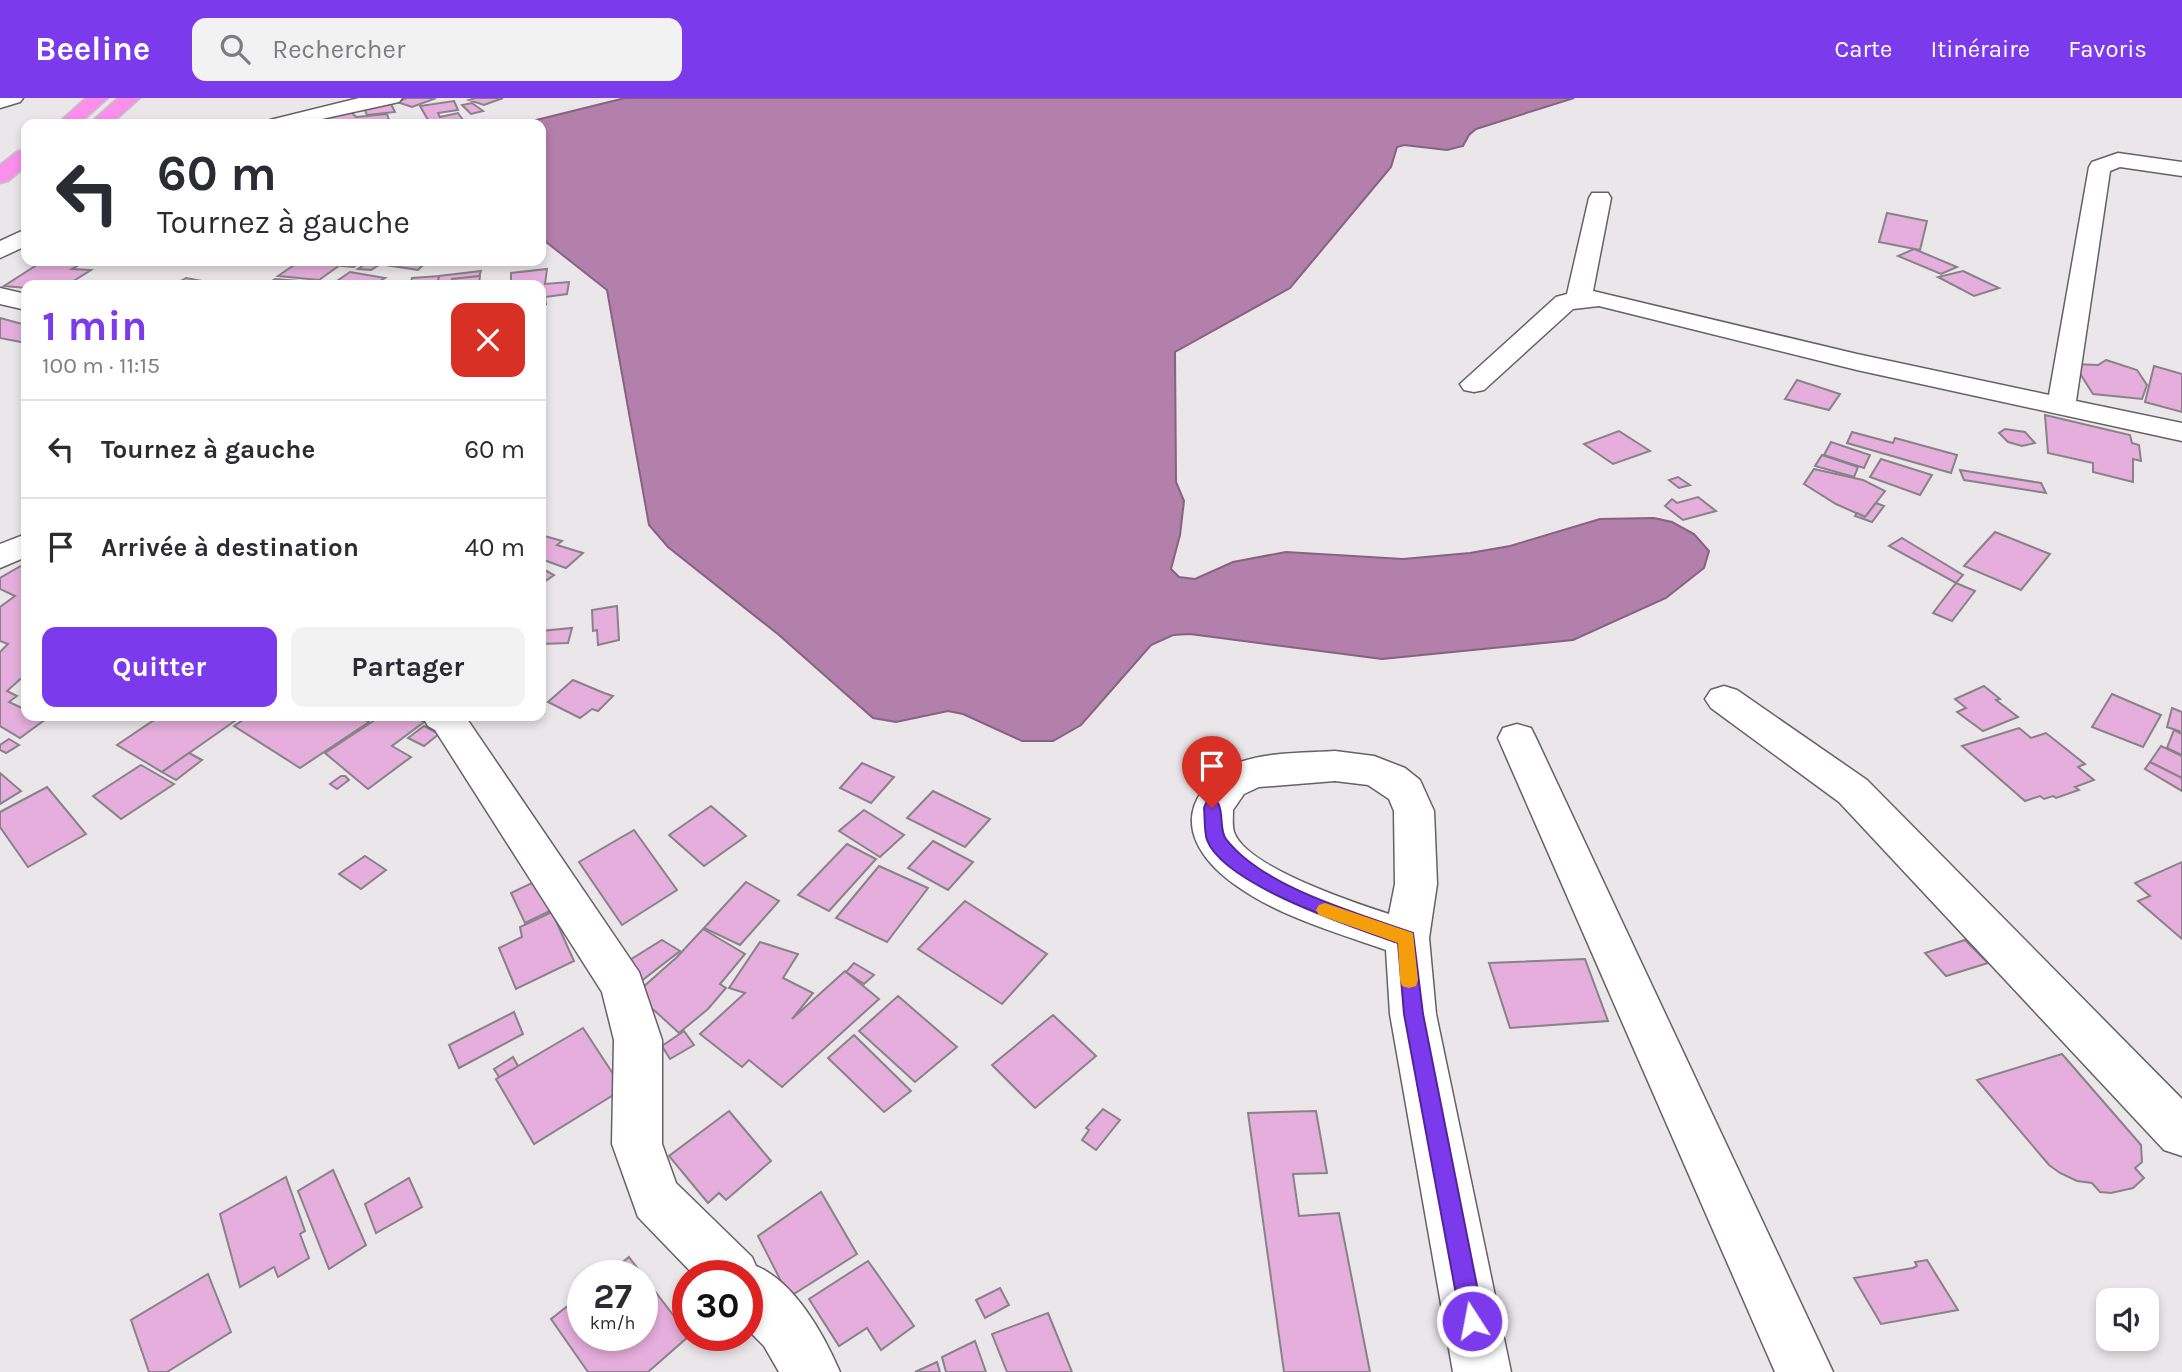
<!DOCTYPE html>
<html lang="fr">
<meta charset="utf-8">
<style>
body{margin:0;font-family:Karla,sans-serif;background:#f2f2f3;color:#2b2b33;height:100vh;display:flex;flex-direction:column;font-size:26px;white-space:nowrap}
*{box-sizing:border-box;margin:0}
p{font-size:23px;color:#7c7c81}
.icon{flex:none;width:38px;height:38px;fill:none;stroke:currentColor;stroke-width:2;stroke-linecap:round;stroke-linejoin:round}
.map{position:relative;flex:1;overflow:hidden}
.sheet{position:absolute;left:21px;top:182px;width:525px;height:441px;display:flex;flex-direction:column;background:#fff;border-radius:14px;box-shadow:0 4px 10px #0003}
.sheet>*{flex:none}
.top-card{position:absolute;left:21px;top:21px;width:525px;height:147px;border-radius:14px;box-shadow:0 4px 10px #0003;background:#fff;color:#2b2b33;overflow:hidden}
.tools{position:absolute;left:2096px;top:1190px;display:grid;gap:14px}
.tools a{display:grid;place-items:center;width:63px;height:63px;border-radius:14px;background:#fff;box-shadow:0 4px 10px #0003;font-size:35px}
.speed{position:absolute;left:567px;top:1162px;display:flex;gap:14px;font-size:35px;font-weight:700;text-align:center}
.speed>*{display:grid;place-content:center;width:91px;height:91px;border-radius:50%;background:#fff;box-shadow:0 4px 10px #0003;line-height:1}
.speed small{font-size:18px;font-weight:400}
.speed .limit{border:10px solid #d22;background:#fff;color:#111}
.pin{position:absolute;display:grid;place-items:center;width:60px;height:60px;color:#fff;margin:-72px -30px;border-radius:50% 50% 50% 0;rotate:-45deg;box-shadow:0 0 7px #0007}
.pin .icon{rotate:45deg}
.me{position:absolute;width:77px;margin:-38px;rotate:349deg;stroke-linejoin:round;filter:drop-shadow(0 0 5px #0008)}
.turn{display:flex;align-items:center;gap:24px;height:147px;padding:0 21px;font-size:32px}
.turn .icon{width:91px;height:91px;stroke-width:2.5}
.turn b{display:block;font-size:49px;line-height:60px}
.round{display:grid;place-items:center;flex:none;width:74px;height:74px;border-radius:14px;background:#f2f2f3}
.head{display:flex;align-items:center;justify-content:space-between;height:119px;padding:0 21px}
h1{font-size:42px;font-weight:700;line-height:52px;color:#7c3aed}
.action{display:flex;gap:14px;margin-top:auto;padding:14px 21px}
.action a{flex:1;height:80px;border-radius:14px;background:#7c3aed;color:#fff;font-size:28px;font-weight:700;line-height:80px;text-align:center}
.action a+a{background:#f2f2f3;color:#2b2b33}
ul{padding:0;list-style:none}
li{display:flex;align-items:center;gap:21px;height:98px;padding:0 21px;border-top:2px solid #e1e1e2}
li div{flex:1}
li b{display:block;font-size:26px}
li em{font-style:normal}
header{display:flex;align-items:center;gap:42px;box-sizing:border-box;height:98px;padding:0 35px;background:#7c3aed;color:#fff}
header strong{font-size:33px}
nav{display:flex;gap:38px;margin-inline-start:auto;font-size:24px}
.search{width:490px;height:63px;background:#f2f2f3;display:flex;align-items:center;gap:18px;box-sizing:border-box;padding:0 24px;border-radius:14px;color:#7c7c81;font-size:26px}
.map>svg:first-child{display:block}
</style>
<header>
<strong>Beeline</strong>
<div class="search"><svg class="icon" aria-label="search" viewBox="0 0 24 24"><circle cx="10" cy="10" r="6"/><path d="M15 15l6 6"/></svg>Rechercher</div>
<nav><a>Carte</a><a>Itinéraire</a><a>Favoris</a></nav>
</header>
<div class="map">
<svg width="2182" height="1274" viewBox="0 0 2182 1274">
<rect width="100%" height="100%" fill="#eae6e9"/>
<!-- water -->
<path fill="#b37fab" stroke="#876281" stroke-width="2" d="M625,0H1574L1476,31L1469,37L1463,48L1447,52L1404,47L1397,49L1391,69L1290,190L1175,254L1176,384L1184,403L1180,437L1171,471L1179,479L1195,481L1233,464L1286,454L1403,461L1470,455L1510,448L1600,421L1654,420L1672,424L1694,436L1709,453L1704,470L1666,500L1573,542L1382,561L1190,536L1173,537L1151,547L1081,627L1053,643H1022L963,616L948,613L896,624L873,620L779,537L668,449L649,427L607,192L541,140V26H520Z"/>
<!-- building -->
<g fill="#e5aedc" stroke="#888387" stroke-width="2">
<path d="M407,0H430L434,1L412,9L397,4Z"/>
<path d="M475,0H503L484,7L469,2Z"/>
<path d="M454,3L458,12L438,15L440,19L458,15L463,22L444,26H435L431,22H428L420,8Z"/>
<path d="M390,4L395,14L367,17L363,8Z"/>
<path d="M472,5L483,13L471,16L462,7Z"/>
<path d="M347,10L356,19L387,16L390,25L325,26L317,17Z"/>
<path d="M1887,115L1927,123L1920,152L1879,144Z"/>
<path d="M1914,151L1957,169L1941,176L1898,158Z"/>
<path d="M43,163H86L72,171L91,172L67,187H26V190L4,188Z"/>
<path d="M300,163H304L340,167L319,182L278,178Z"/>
<path d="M385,163L371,172L358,171L365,166L359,165L354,169L342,168L348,163Z"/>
<path d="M391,163H461L457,167L425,165L418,172L386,167Z"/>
<path d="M547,171L545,186L569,184L567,196L545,199L546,206H541V187H511V175Z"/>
<path d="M481,173L479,178L437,186L439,178Z"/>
<path d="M1963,173L1999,190L1974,198L1938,179Z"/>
<path d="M350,174L385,180L373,187H331Z"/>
<path d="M439,178L437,187H410L412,180Z"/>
<path d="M480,178L479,187H451L452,181Z"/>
<path d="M186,180L202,183L195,187H174Z"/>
<path d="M275,181L325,185L266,187Z"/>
<path d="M0,220L26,227V245L0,240Z"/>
<path d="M2106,262L2137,272L2147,287L2142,301L2093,296L2074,266L2098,267Z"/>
<path d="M2154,268L2182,276V314L2145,304Z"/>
<path d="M1797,282L1840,296L1829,312L1785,301Z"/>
<path d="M2045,317L2130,337L2132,345L2139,347L2141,363L2133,361V384L2093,374V365L2048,355Z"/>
<path d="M2005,331L2025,334L2035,345L2022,348L2008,344L1999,335Z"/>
<path d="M1619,333L1650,353L1613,366L1584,346Z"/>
<path d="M1852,334L1893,345L1895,340L1957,357L1951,375L1847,345Z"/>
<path d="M1831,344L1870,357L1864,370L1824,357Z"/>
<path d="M1822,357L1858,369L1854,379L1815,368Z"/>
<path d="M1881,361L1932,377L1920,397L1870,379Z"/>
<path d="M1814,371L1863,382L1885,393L1865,419L1836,406L1804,386Z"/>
<path d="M1960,372L2041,385L2046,395L1964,382Z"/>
<path d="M1678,379L1690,387L1679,390L1669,382Z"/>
<path d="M1698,399L1716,413L1683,422L1665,408L1672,401L1677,405Z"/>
<path d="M1876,405L1884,408L1872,424L1855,418L1857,415L1865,419Z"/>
<path d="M1995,434L2050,456L2021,492L1964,468Z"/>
<path d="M541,437L562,443L557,447L583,455L566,470L541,461Z"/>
<path d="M1902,440L1963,477L1956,485L1889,448Z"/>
<path d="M26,465V576L7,593L17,598L9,604L22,610L26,607V618H50L20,640L0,628V554L8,546L0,543V509L15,498L0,491V480Z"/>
<path d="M541,470L554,477L541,486Z"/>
<path d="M1956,485L1975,493L1952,523L1933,515Z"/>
<path d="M617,508L619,542L598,547L597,532L593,533L592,512Z"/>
<path d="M572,530L568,545L541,546V533Z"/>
<path d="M573,582L604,595L613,598L598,613L592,611L580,620L548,604Z"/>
<path d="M1984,588L2000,601L1996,602L2018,619L1983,633L1957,614L1966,610L1955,601Z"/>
<path d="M2112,596L2161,617L2143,649L2092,629Z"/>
<path d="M2172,610L2182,614V634L2167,629Z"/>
<path d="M160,618H235L239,620L162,674L117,647Z"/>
<path d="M249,618H368L363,621L369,624L300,670L234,628Z"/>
<path d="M381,618H414L424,624L392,648L411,659L368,691L325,655Z"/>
<path d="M424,628L439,636L424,648L408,640Z"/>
<path d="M2019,630L2031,640L2046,635L2085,666L2078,669L2094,682L2075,689L2079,692L2056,700L2053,698L2044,701L2040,698L2025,703L1962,648Z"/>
<path d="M2174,632L2182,636V657L2167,650Z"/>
<path d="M9,641L19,647L6,655L0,652V647Z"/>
<path d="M2161,648L2182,658V680L2150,664Z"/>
<path d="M189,655L202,662L176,682L162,674Z"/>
<path d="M2150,664L2182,680V693L2145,671Z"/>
<path d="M862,665L894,679L871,705L840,690Z"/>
<path d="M141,667L174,686L121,721L93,698Z"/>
<path d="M0,675L21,693L0,706Z"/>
<path d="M341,678H345L349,682L337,691L330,686Z"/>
<path d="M47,689L86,736L28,769L0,729V714Z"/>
<path d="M933,693L990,721L965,749L907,720Z"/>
<path d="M711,708L746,738L704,768L669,737Z"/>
<path d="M864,712L904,737L880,759L839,733Z"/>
<path d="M634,732L677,792L622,827L579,764Z"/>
<path d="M933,743L973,764L948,792L908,770Z"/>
<path d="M847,746L876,761L829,813L798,797Z"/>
<path d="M365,758L386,772L361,791L339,776Z"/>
<path d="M2182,764V841L2138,803L2150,798L2135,785Z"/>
<path d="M879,768L928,790L887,844L836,820Z"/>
<path d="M536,783L550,813L525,825L511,795Z"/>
<path d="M746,784L779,803L740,847L704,830Z"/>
<path d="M965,803L1047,856L1002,906L918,851Z"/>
<path d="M552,814L574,863L516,891L499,850L522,839L520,829Z"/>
<path d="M703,831L745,856L720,886L726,890L708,911L679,935L655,913L633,898L677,859Z"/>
<path d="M662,842L680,853L640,884L625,865Z"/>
<path d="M1965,842L1988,865L1946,878L1925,855Z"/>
<path d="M760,844L798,856L783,880L813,895L792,921L845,873L879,901L782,989L749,962L742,969L700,936L745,895L729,890Z"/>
<path d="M1585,861L1608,923L1510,930L1489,865Z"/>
<path d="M854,865L874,877L864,886L846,874Z"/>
<path d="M898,898L957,949L915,984L859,933Z"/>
<path d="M514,914L523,936L459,970L449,947Z"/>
<path d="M1053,917L1096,958L1035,1010L992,967Z"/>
<path d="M583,930L623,991L534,1046L496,981Z"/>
<path d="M684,933L694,947L670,961L662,948Z"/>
<path d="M854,937L911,993L884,1014L828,960Z"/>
<path d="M2062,956L2141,1047L2142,1064L2135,1070L2144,1080L2133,1090L2111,1095L2100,1094L2092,1085L2077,1083L2060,1075L2049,1067L1977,982Z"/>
<path d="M513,959L518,968L499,979L494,971Z"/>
<path d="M1103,1011L1120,1022L1096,1052L1082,1042L1089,1032L1086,1030Z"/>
<path d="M729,1013L771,1063L726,1102L719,1095L708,1105L669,1058Z"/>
<path d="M1316,1013L1327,1075L1293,1076L1299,1118L1339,1115L1370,1274H1284L1248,1015Z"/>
<path d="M333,1072L366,1147L329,1171L298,1093Z"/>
<path d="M286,1079L305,1133L300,1136L309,1160L278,1179L274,1169L240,1189L220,1116Z"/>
<path d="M409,1080L422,1109L376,1135L365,1106Z"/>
<path d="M821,1094L857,1156L789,1199L758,1138Z"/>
<path d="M629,1159L689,1238L648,1274H588L551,1221L583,1196V1237H642V1178H605Z"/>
<path d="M1927,1162L1958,1212L1881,1226L1854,1180L1913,1170L1917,1168L1915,1164Z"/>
<path d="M868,1163L914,1228L881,1252L867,1230L839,1248L809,1201Z"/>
<path d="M208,1176L231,1234L167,1274H149L131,1222Z"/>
<path d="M1000,1190L1009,1207L985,1220L976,1202Z"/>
<path d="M1048,1215L1072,1274H1007L992,1236Z"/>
<path d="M975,1243L986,1274H946L942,1259Z"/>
<path d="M937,1264L940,1274H915Z"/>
</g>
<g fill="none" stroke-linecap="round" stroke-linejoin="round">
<defs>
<g id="street">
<path d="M0,0H23L20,4L0,10Z"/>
<path d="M359,0H402L399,4L299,26H267L270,22Z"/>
<path d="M2118,55L2182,64V78L2120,69L2110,73L2076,303L2182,325V343L1857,272L1599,208L1573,211L1484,292L1474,294L1464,292L1460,286L1556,199L1567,196L1589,100L1592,95H1608L1611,100L1593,193L1857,256L2049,297L2089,69L2092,64Z"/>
<path d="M26,131V148L0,160V143Z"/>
<path d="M0,190L26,196V212L0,206Z"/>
<path d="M26,436V459L0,470V446Z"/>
<path d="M1724,588L1737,592L1867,682L2182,1001V1058L2164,1052L1839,704L1711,610L1705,601L1711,592Z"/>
<path d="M422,618H465L639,874L662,942V1046L676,1085L752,1159L756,1168C795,1184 824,1237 840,1274H779L764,1248L747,1231V1178H695L638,1119L612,1046L614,942L602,894L435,632L428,628Z"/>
<path d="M1517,626L1531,630L1536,640L1833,1274H1775L1498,640L1503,630Z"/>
<path d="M1335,653L1374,658L1405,670L1420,682L1434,713L1437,786L1429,840L1436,916L1511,1274H1453L1390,916L1386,852C1334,834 1278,818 1234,786C1203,764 1176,728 1203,692C1214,678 1222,671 1240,664C1269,654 1304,655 1335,653ZM1335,683L1368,687L1389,701L1394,713L1395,786L1389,816C1355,805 1246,769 1234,734C1232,727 1233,719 1233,712L1244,696L1259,689Z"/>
</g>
<g id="highway">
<path d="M86,0H108L79,26H57Z"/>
<path d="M118,0H140L111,26H89Z"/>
<path d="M26,52V68L8,83L0,85V67L18,53Z"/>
</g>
</defs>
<!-- street casing -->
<use href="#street" stroke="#656165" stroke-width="3"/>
<!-- highway casing -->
<use href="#highway" stroke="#c5c4c4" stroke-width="3"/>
<!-- street -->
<use href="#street" fill="#fff" fill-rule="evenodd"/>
<!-- highway -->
<use href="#highway" fill="#fa90ec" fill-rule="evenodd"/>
</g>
<!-- route -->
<path fill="#7c3aed" stroke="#51269a" stroke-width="2" d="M1212,703L1218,705C1224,716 1219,732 1226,741C1264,790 1357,815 1413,835L1423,916L1484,1223L1481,1231L1472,1234L1464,1231L1461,1223L1404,916L1398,845C1353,829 1224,787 1207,742C1204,733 1205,719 1204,710L1206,705Z"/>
<!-- slow -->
<path fill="#f59e0b" d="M1325,805L1413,835L1418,882L1416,888L1409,890L1402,888L1400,882L1398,845L1319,817L1316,812L1319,807Z"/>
</svg>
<div class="tools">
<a><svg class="icon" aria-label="sound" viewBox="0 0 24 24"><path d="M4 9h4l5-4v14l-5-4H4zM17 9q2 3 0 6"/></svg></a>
</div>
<div class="speed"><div>27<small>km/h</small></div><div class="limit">30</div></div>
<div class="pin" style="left:1212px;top:710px;background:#d93025"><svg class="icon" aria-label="arrive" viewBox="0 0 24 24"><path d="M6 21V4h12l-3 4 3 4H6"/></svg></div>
<svg class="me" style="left:1472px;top:1223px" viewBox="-20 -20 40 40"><circle r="17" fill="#7c3aed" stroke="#fff" stroke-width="3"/><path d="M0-11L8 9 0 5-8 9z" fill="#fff"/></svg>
<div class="top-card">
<div class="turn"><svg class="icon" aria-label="left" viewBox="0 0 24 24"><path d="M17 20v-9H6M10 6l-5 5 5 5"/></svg><div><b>60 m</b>Tournez à gauche</div></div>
</div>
<section class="sheet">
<div class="head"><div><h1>1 min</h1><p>100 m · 11:15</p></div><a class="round" style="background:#d93025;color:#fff"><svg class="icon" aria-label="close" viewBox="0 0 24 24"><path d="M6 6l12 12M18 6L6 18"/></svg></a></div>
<ul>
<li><svg class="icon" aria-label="left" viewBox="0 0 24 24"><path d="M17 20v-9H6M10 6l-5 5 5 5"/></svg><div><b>Tournez à gauche</b></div><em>60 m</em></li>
<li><svg class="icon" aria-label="arrive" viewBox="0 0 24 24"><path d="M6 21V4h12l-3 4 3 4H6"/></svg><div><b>Arrivée à destination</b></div><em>40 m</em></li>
</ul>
<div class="action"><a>Quitter</a><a>Partager</a></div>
</section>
</div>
